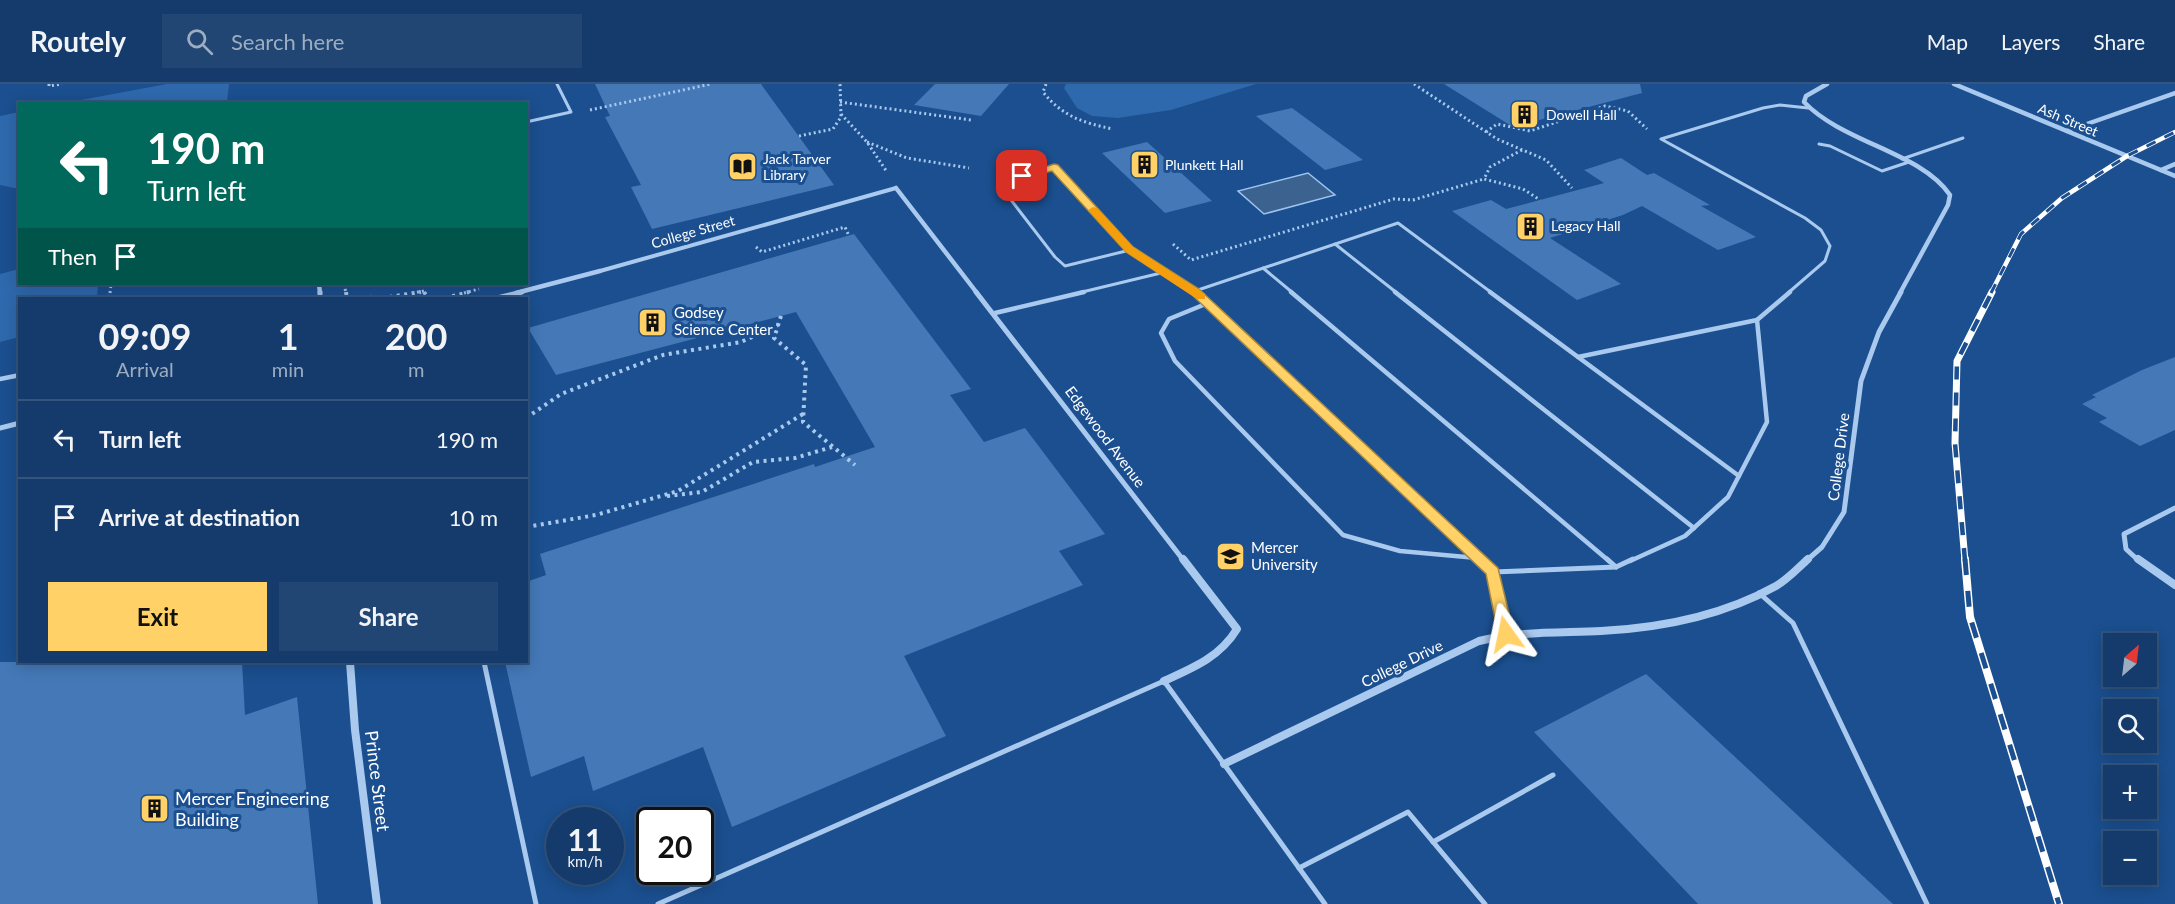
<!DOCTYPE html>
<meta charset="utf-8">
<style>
body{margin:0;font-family:Lato,sans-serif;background:#214673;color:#f1f3f6;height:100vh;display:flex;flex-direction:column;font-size:22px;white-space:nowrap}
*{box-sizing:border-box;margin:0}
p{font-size:20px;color:#9dadc1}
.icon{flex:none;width:33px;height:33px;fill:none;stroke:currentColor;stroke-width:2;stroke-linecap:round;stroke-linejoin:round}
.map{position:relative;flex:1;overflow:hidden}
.side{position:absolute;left:18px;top:213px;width:510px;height:366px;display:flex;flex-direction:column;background:#143b6b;border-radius:0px;box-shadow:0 3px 15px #0003,0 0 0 2px #33557e}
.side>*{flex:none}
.hud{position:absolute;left:18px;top:18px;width:510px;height:183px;border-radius:0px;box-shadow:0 3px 15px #0003,0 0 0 2px #33557e;background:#00695c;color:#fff;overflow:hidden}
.needle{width:39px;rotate:28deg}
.buttons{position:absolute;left:2103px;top:549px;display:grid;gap:12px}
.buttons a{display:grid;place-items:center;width:54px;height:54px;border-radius:0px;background:#143b6b;box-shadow:0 3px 15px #0003,0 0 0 2px #33557e;font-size:30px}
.speed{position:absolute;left:546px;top:723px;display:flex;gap:12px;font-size:30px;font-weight:700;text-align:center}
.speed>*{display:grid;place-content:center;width:78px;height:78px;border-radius:50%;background:#143b6b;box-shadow:0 3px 15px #0003,0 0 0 2px #33557e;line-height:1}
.speed small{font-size:15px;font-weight:400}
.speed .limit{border:3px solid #111;border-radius:9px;background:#fff;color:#111}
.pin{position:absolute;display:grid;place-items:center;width:51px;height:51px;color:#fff;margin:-26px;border-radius:12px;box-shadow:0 3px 9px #0006}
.me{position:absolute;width:66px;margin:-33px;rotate:348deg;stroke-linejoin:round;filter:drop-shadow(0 0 4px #0008)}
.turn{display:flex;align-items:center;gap:21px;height:126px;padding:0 30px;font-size:27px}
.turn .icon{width:78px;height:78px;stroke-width:2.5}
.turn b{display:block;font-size:42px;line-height:51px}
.then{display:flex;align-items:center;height:57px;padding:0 30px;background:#0003;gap:12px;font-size:22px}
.eta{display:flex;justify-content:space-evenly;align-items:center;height:102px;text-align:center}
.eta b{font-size:36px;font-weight:700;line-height:42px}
.action{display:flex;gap:12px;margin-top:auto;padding:12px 30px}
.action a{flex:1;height:69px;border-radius:0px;background:#ffd166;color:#111;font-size:24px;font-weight:700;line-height:69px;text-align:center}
.action a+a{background:#214673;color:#f1f3f6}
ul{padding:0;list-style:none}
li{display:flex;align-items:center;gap:18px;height:78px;padding:0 30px;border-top:2px solid #33557e}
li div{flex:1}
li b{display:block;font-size:22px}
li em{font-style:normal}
header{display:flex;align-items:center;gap:36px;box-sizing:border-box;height:84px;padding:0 30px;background:#143b6b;border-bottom:2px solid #33557e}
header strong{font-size:28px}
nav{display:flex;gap:33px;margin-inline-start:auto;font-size:21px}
.search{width:420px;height:54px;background:#214673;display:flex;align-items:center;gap:15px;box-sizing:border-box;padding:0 21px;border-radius:0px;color:#9dadc1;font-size:22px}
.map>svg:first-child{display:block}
</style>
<header>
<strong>Routely</strong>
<div class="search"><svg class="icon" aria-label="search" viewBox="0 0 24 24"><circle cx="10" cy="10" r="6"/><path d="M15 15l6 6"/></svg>Search here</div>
<nav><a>Map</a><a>Layers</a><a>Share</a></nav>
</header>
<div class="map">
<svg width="2175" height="820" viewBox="0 0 2175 820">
<rect width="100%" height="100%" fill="#1b4f8f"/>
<!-- green -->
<g fill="#2e69ad">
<path d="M167,0H229L227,19H65Z"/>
<path d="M1066,0H1256L1171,26L1118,34L1092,32L1077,24L1064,4Z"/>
<path d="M19,28H20L19,105L0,101V32Z"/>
<path d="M19,185L20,200H98L97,214H20L19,253L0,258V190Z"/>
</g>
<!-- water -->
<path fill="#3c6290" stroke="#9cc4f0" stroke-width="1.5" d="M1308,89L1335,111L1264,130L1238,107Z"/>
<!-- building -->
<g fill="#4478b7">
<path d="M595,0H761L834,101L652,145L631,103L641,101L605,33L610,32Z"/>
<path d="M935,0H1009L981,32L914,21Z"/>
<path d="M1444,0H1640L1642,9L1513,43Z"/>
<path d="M1292,24L1363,76L1325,86L1256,32Z"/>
<path d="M1147,58L1212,117L1165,129L1102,69Z"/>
<path d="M1621,74L1647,91L1654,89L1710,121L1701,122L1756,153L1718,166L1642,122L1623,131L1550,154L1621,200L1577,216L1452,127L1491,116L1506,125L1604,99L1584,86Z"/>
<path d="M854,150L971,305L950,311L984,358L1025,344L1105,450L1059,467L1083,501L904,572L946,652L732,743L703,663L593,707L584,672L531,693L505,578H526V498L546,491L540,470L814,380L815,383L875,363L796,228L556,291L528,244Z"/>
<path d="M2175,273V346L2140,362L2099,338L2107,334L2082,320L2096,313L2092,311L2142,286Z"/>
<path d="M0,578H242L245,631L297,613L318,820H0Z"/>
<path d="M1646,590L1893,820H1698L1534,648Z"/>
</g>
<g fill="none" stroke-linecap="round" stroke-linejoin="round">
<!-- path-far1 -->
<g stroke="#a9c9ee" stroke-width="3" stroke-dasharray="2 3" stroke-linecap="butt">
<path d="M49,0V2L62,0"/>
<path d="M1046,0L1043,8C1062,32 1083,39 1113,45"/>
<path d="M1414,0L1497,55L1546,76L1572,104"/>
<path d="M840,18L971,36"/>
<path d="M590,26L711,0"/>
<path d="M841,30L867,58L887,88"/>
<path d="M1486,48L1497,40L1530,47L1605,22L1628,27L1647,45"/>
<path d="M799,52L833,45L841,33L840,0"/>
<path d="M867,58L907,74L969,84"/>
<path d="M1522,66L1490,83L1484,95L1523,105L1540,116"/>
<path d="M1173,160L1191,176L1394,115L1413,116L1484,95"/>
<path d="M756,163L762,168L845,143L849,152"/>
<path d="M344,200L346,209"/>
<path d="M110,209L111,200"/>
<path d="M412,209L424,207L425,209"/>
<path d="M464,209L479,205"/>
</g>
<!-- path -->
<g stroke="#a9c9ee" stroke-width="4" stroke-dasharray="3 4.5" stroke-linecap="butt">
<path d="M346,208L347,214"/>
<path d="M424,208L428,214"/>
<path d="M109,214L110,208"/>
<path d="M370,214L375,210"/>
<path d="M382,214L421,208"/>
<path d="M445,214L469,208"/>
<path d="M781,232L774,254L806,281L803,338L855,381"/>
<path d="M526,334L561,310L663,271L741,258L778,241"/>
<path d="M667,412L702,408L753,378L795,374L832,363"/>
<path d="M526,443L596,431L678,407L803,330"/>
</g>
<!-- service-far2 -->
<g stroke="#a9c9ee" stroke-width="3">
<path d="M526,38L571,28L557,0"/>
<path d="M1819,60L1830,62L1882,87L1909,78"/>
<path d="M1902,75L1963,54"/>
<path d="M1054,83L1130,166L1065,182L1055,173L1001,103L1005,96Z"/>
<path d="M1335,160L1397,209"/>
<path d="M1130,166L1195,207"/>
<path d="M1263,184L1293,209"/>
<path d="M1078,209L1165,188"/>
<path d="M1197,209L1195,207L1398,139L1492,209"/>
<path d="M1788,209L1825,177L1830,162L1821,146L1805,134L1661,55L1763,24L1780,21L1808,24"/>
</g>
<!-- service-far1 -->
<g stroke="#a9c9ee" stroke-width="4.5">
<path d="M1196,208L1481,477"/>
<path d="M1291,208L1609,477"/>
<path d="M1395,208L1694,444"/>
<path d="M1490,208L1578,273L1757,236"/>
<path d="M1208,219L1169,235L1161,249L1175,277L1343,451L1400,467L1477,474"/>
<path d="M995,229L1084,208"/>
<path d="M1757,236L1790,208"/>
<path d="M1578,273L1739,392"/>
<path d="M0,295L20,291"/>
<path d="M1630,477L1685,452L1728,413L1767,338L1757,236"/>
</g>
<!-- service -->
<g stroke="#a9c9ee" stroke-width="5">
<path d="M1479,475L1493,488L1616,483L1633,475"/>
<path d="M1607,475L1616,483"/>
<path d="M1493,488L1506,550"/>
<path d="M1759,509L1793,539L1927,820"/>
<path d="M484,578L536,820"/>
<path d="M1433,758L1553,691"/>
<path d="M1299,784L1408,728L1485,820"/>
<path d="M658,820L1164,597L1325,820"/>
</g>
<!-- pedestrian -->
<path stroke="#a9c9ee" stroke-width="4" d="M600,187L896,104"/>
<!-- minor-far2 -->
<g stroke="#a9c9ee" stroke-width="4.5">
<path d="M1827,0L1806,12L1804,18C1843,59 1921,68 1950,111L1948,121L1900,209"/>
<path d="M1954,0L2175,92"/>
<path d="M2067,47L2175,9"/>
<path d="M2161,86L2175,80"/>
<path d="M896,104L977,209"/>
<path d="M319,200L320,209"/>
<path d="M516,209L600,187"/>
</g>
<!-- minor-far1 -->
<g stroke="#a9c9ee" stroke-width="5">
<path d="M320,208V214"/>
<path d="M976,208L1184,477"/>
<path d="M497,214L522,208"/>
<path d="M0,344L20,339"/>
<path d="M1806,477L1822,463L1844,428L1861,297L1879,248L1901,208"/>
<path d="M2139,477L2126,465L2124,450L2175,424"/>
</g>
<!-- minor -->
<g stroke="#a9c9ee" stroke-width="8">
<path d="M2138,475L2175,501"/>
<path d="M350,578L355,646L377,820"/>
<path d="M1164,597C1193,584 1220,573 1237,545L1183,475"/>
<path d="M1224,680L1479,557C1519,547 1560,549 1601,547C1661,544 1724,531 1776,502C1788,495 1798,484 1808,475"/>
</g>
<defs>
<path id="rail-far2" d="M1991,209L2021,150L2062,114L2127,72L2175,48"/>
<path id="rail-far1" d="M1965,477L1955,359L1957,277L1992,208"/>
<path id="rail" d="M1965,475L1970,533L2059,820"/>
</defs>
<!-- rail-far2 casing -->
<use href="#rail-far2" stroke="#fff" stroke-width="4.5"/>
<!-- rail-far1 casing -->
<use href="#rail-far1" stroke="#fff" stroke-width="7"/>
<!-- rail casing -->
<use href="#rail" stroke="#fff" stroke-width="8"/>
<!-- rail-far2 -->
<use href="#rail-far2" stroke="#1b4f8f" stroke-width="3" stroke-dasharray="10" stroke-linecap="butt"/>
<!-- rail-far1 -->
<use href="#rail-far1" stroke="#1b4f8f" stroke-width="4.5" stroke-dasharray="13" stroke-linecap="butt"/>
<!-- rail -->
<use href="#rail" stroke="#1b4f8f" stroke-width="5" stroke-dasharray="16" stroke-linecap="butt"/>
</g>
<!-- route -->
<path fill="#ffd166" stroke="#a68842" stroke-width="1.5" d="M1054,80L1058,81L1133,163L1199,205L1498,484L1514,550L1511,555H1501L1498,550L1486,490L1191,210L1126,168L1052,87L1022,95L1017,92Z"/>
<!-- slow -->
<path fill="#f59e0b" d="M1093,123L1097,124L1133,163L1205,210V215H1197L1126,168L1090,128L1088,126Z"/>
<!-- icons -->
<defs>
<symbol id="building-square" viewBox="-11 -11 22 22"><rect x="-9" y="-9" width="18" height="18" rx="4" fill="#ffd166" stroke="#1b4f8f"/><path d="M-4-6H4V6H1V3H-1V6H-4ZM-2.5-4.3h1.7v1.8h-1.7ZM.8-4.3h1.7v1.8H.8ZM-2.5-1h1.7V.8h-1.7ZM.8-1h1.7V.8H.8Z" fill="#111"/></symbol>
<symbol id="library-square" viewBox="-11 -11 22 22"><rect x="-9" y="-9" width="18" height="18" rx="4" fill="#ffd166" stroke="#1b4f8f"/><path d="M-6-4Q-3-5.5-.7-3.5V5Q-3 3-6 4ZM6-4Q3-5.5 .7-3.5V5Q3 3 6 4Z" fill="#111"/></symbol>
<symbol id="university-square" viewBox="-11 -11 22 22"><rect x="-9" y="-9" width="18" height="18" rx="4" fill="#ffd166" stroke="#1b4f8f"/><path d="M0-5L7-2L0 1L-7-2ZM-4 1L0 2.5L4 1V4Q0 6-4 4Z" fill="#111"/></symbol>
</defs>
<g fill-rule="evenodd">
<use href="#building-square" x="1508" y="14" width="33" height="33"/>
<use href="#building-square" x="1128" y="64" width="33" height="33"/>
<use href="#library-square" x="726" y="66" width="33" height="33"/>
<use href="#building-square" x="1514" y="126" width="33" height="33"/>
<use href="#building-square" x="636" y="222" width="33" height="33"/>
<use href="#university-square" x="1214" y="456" width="33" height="33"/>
<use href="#building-square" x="138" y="708" width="33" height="33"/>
</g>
<g text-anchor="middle" stroke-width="6" stroke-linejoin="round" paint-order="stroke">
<!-- far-poi labels -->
<g font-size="14" fill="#fff" stroke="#1b4f8f" text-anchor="start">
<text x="1546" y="36">Dowell Hall</text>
<text x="763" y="80">Jack Tarver<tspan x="763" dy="16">Library</tspan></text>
<text x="1165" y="86">Plunkett Hall</text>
<text x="1551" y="147">Legacy Hall</text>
</g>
<!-- far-street labels -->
<g font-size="14" fill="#fff" stroke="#1b4f8f">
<text transform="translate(2068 36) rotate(23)" y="5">Ash Street</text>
<text transform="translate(693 148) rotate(-16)" y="5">College Street</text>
</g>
<!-- poi labels -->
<g font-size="15" fill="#fff" stroke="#1b4f8f" text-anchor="start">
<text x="674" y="234">Godsey<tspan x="674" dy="17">Science Center</tspan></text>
<text x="1251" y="469">Mercer<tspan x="1251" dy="17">University</tspan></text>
</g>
<!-- street labels -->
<g font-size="15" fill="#fff" stroke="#1b4f8f">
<text transform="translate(1105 353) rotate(53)" y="5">Edgewood Avenue</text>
<text transform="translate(1839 373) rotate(-83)" y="5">College Drive</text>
<text transform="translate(1402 580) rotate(-26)" y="5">College Drive</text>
</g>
<!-- near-street labels -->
<g font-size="18" fill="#fff" stroke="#1b4f8f">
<text transform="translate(377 697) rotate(83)" y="6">Prince Street</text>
</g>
<!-- near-poi labels -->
<g font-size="18" fill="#fff" stroke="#1b4f8f" text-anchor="start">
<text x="175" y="721">Mercer Engineering<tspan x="175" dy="21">Building</tspan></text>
</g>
</g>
</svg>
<div class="buttons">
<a><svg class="needle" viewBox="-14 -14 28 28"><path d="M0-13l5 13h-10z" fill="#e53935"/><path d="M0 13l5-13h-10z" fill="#9dadc1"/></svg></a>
<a><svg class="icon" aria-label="search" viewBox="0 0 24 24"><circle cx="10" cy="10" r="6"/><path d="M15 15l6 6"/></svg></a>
<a>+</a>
<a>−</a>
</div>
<div class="speed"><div>11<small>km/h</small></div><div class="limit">20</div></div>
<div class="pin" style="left:1022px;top:92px;background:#d93025"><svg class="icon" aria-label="arrive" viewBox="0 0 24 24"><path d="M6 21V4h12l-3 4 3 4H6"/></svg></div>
<svg class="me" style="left:1506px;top:550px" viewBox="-20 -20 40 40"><path d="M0-17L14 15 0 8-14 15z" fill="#ffd166" stroke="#fff" stroke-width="4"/></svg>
<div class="hud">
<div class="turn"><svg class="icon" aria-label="left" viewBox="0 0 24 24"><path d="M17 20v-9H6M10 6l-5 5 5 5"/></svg><div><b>190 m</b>Turn left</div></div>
<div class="then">Then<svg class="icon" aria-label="arrive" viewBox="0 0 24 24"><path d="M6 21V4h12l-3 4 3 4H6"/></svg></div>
</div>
<section class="side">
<div class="eta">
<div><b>09:09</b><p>Arrival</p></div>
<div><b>1</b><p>min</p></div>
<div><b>200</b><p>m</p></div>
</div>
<ul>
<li><svg class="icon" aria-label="left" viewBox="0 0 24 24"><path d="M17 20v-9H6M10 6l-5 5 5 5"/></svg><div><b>Turn left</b></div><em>190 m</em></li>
<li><svg class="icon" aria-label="arrive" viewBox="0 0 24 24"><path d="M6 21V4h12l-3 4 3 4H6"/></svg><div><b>Arrive at destination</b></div><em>10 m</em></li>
</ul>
<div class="action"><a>Exit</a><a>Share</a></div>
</section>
</div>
